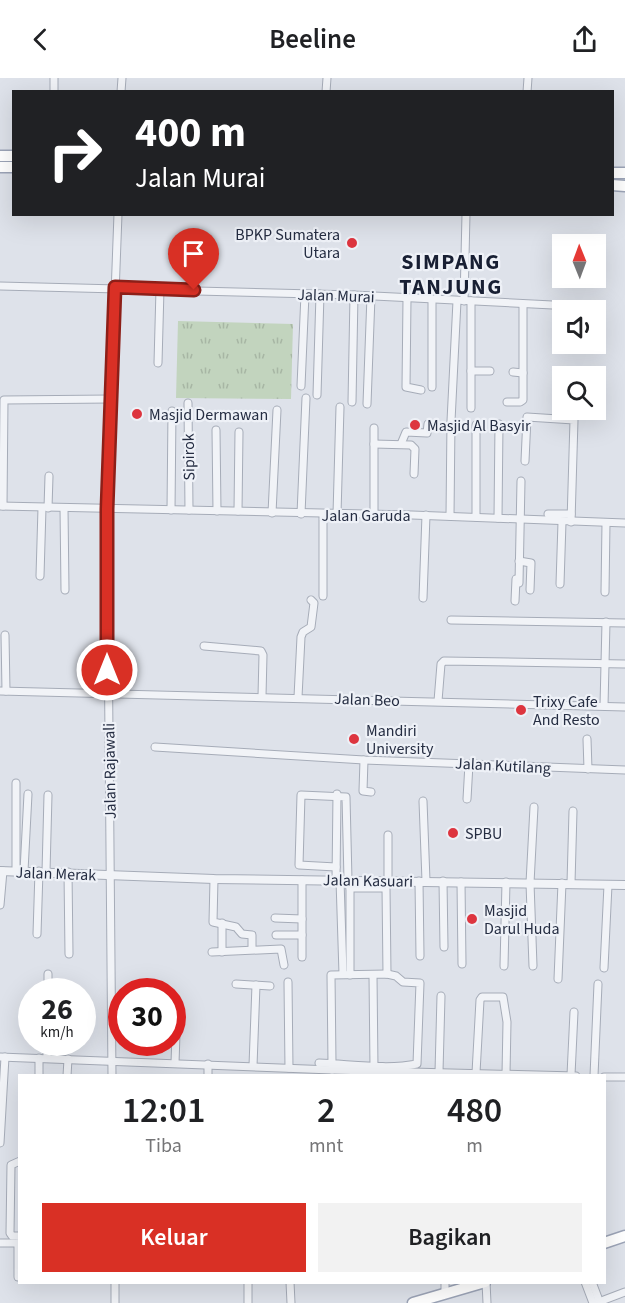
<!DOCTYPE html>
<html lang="id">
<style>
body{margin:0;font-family:"Source Sans 3",sans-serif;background:#f2f2f2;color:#202124;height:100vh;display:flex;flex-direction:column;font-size:22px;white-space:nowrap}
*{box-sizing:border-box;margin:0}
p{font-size:20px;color:#757577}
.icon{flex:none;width:33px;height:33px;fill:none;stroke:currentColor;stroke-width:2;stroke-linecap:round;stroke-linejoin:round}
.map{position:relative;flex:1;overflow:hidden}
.sheet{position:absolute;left:18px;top:996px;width:588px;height:210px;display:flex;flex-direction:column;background:#fff;border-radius:0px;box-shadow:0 6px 24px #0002}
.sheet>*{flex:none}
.hud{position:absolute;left:12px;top:12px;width:602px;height:126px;border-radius:0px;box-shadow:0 6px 24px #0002;background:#202124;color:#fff;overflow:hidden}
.needle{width:39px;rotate:359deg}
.buttons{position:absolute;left:552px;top:156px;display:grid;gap:12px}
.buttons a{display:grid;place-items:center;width:54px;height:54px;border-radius:0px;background:#fff;box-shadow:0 6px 24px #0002;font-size:30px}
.speed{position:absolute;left:18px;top:900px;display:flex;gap:12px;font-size:30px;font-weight:700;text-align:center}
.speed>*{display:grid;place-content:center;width:78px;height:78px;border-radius:50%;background:#fff;box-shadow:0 6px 24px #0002;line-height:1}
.speed small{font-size:15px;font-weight:400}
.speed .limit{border:9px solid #d22;background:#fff;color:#111}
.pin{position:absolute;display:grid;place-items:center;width:51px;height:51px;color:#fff;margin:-62px -26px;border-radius:50% 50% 50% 0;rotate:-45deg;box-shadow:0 0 6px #0007}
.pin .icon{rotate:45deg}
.me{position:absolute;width:66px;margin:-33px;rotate:0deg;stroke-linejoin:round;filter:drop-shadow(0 0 4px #0008)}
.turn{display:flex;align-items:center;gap:21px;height:126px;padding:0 24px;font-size:27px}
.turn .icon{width:78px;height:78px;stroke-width:2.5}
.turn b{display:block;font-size:42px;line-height:51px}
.eta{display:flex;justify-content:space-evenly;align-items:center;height:102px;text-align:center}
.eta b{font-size:36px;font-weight:600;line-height:42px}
.cta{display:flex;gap:12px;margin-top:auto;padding:12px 24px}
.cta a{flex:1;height:69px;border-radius:0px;background:#d93025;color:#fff;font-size:24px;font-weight:600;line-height:69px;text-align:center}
.cta a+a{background:#f2f2f2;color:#202124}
header{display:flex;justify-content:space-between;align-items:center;height:78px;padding:0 24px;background:#fff;font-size:27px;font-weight:600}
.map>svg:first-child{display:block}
</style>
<header><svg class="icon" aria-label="back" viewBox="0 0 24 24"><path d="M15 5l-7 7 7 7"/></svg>Beeline<svg class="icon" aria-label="share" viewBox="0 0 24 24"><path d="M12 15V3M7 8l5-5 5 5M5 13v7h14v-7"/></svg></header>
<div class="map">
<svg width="625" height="1225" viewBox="0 0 625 1225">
<defs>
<pattern id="grass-tufts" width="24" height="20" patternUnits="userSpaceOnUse" patternTransform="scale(1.5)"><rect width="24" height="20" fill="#c2d4be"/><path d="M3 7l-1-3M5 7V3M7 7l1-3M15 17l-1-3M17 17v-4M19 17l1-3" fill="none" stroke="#a7b6a4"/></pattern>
</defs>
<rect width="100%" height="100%" fill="#dee2ea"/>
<!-- grass -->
<path fill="url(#grass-tufts)" d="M178,243L293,246L291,321L176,320Z"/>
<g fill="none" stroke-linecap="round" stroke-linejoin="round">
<defs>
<g id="minor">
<path d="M54,14V0"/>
<path d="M121,14L122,0"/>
<path d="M326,14L327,0"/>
<path d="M527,14L528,0"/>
<path d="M0,208L354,217L592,229"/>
<path d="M407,221L406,309L421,312"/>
<path d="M432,222V309"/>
<path d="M464,223L466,136"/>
<path d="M158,285L160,211"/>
<path d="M471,293H490"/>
<path d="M513,294L523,295"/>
<path d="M301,308L305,216"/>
<path d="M317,317L320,216"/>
<path d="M352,324L354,217"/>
<path d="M507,324H520L523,322V226"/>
<path d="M188,325L189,432"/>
<path d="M367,326L371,218"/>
<path d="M471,330V223"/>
<path d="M216,352L217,433"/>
<path d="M374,366L411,367L415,371L414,396"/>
<path d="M401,366L406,354L427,355L428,346"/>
<path d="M525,383L527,339L574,342L571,444"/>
<path d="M0,428L412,437L625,445"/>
<path d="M3,428L4,322L111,321"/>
<path d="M48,430L49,398"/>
<path d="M64,430L65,512"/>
<path d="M171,432L172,333"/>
<path d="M238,433L239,354"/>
<path d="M272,435L277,332"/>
<path d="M301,436L306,320"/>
<path d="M337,436L340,329"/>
<path d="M548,436H571"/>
<path d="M374,437V350"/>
<path d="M450,438L451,343L457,223"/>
<path d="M476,439V347"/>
<path d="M498,440L499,346"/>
<path d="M519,483L531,485L530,512"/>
<path d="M40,498L42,430"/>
<path d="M519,505L521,403"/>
<path d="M560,506L562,444"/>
<path d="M605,514L606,445"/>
<path d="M323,518V437"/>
<path d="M423,520L426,437"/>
<path d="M515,523L516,501"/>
<path d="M451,542L625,545"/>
<path d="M5,557L6,613"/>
<path d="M204,568L261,573L263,577L262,618"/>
<path d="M0,613L625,629"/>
<path d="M298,619L301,559L303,554L311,549L314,525L311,522"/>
<path d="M438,623L441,586L444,583L625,586"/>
<path d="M604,628L606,544"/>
<path d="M587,661L588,691"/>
<path d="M155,669L364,682L625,692"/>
<path d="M364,682L363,713L371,714"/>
<path d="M467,721L469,686"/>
<path d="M423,723L426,803"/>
<path d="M336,789L299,787L301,717L346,719L348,802"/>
<path d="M16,793V705"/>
<path d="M24,793L28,716"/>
<path d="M46,794L48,717"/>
<path d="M68,794L69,876"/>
<path d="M214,801L213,844L236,849L242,856L252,857V871"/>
<path d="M302,802V879"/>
<path d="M336,802L337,716"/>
<path d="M340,802L343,896"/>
<path d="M388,803V757"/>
<path d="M419,803L420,878"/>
<path d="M443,803L444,869"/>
<path d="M461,804L462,886"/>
<path d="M571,805L573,733"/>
<path d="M350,806V897"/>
<path d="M350,810H386L387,896"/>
<path d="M0,827L3,793"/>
<path d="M275,840L302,841"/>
<path d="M37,856L39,793"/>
<path d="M276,857H302"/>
<path d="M212,874L281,871L284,887"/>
<path d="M222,874V845"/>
<path d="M504,888L506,804"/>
<path d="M533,888L530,805L534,729"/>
<path d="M604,890L608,807"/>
<path d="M373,897L374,990"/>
<path d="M558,901L562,805"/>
<path d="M288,904L289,990"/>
<path d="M236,906L270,908"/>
<path d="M48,914V896"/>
<path d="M0,979L332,992L576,998"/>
<path d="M47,980V964"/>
<path d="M175,985L177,927"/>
<path d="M319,985C350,986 387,992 417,986L420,905L403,904L396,898L387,896L331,897L332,985V992"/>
<path d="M208,986V998"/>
<path d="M253,988L256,907"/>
<path d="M439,994L441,918"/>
<path d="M476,995L480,922L482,919H503L507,944L506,996"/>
<path d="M571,997L574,934"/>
<path d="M39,998V980"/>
<path d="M67,998L68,981"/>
<path d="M112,998L107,431L118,136"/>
<path d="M594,998L598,906"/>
<path d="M604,999H625"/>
<path d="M0,1065L5,979"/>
<path d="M20,1083L11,1087L10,1155L12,1158H20"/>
<path d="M0,1165H20"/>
<path d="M18,1165V1199"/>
<path d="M115,1204V1225"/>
<path d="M290,1204L291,1225"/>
<path d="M445,1204V1216"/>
<path d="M486,1204L487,1225"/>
<path d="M585,1204L593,1225"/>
<path d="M592,1204L600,1225"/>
<path d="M248,1225V1204"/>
<path d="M596,1225L625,1214"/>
</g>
<path id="tertiary" d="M0,793L214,801L625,807"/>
<g id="primary">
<path d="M0,78H14"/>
<path d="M0,89H14"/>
<path d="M612,95H625"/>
<path d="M612,107L625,108"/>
<path d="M604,1165L625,1158"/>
<path d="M413,1225L485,1204"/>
</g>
</defs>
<!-- minor casing -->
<use href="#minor" stroke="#a6acb8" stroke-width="9"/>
<!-- tertiary casing -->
<use href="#tertiary" stroke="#a6acb8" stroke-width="10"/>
<!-- primary casing -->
<use href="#primary" stroke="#9ca4b7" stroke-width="13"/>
<!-- minor -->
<use href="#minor" stroke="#f1f3f7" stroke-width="7"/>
<!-- tertiary -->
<use href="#tertiary" stroke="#f1f3f7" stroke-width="8"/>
<!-- primary -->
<use href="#primary" stroke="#fff" stroke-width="10"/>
</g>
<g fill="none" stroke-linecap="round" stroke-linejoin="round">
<defs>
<path id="route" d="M107,592V431L115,209L194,212"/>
</defs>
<!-- route casing -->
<use href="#route" stroke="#8d1f18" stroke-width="15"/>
<!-- route -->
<use href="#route" stroke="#d93025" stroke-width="10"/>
</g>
<!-- markers -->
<g fill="#dd353f" stroke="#eef1f7" stroke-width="2">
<circle cx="352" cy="165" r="6"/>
<circle cx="137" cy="336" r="6"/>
<circle cx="415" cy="347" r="6"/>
<circle cx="521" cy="632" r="6"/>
<circle cx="354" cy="661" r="6"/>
<circle cx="453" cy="755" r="6"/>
<circle cx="472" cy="841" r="6"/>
</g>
<g text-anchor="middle" stroke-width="4.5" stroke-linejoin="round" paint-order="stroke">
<!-- poi labels -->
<g font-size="16" fill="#252d42" stroke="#eef1f7" text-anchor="start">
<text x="340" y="162" text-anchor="end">BPKP Sumatera<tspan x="340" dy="18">Utara</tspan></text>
<text x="149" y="342">Masjid Dermawan</text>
<text x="427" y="353">Masjid Al Basyir</text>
<text x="533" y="629">Trixy Cafe<tspan x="533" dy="18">And Resto</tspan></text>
<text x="366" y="658">Mandiri<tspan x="366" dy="18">University</tspan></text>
<text x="465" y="761">SPBU</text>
<text x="484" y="838">Masjid<tspan x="484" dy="18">Darul Huda</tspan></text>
</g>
<!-- street labels -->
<g font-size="16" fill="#252d42" stroke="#eef1f7">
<text transform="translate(336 217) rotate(2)" y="6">Jalan Murai</text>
<text transform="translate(188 379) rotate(-91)" y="6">Sipirok</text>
<text x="366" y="443">Jalan Garuda</text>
<text transform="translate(367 621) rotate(2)" y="6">Jalan Beo</text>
<text transform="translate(503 687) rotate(3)" y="6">Jalan Kutilang</text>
<text transform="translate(109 693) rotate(-91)" y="6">Jalan Rajawali</text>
<text transform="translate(56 795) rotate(2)" y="6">Jalan Merak</text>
<text transform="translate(368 802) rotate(1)" y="6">Jalan Kasuari</text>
</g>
<!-- district labels -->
<g font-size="22" font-weight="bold" letter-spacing="1.5" fill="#181f33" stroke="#eef1f7">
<text x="451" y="191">SIMPANG<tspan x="451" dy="25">TANJUNG</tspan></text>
</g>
</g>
</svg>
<div class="buttons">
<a><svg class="needle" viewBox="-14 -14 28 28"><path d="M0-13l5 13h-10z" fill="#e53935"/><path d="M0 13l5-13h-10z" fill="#757577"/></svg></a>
<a><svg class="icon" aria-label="sound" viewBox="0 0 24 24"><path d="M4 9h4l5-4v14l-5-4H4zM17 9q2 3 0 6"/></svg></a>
<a><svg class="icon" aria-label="search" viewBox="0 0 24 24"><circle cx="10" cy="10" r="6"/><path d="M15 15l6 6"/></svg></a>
</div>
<div class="speed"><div>26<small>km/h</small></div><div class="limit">30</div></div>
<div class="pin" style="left:194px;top:212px;background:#d93025"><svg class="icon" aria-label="arrive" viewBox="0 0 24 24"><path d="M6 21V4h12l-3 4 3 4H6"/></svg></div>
<svg class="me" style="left:107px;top:592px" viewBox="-20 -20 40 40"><circle r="17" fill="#d93025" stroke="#fff" stroke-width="3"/><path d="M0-11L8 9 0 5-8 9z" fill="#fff"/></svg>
<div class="hud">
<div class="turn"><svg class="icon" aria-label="right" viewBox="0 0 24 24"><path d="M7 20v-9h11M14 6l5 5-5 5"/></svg><div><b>400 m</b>Jalan Murai</div></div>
</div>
<section class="sheet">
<div class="eta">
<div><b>12:01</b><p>Tiba</p></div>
<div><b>2</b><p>mnt</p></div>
<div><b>480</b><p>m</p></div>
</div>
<div class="cta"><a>Keluar</a><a>Bagikan</a></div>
</section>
</div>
